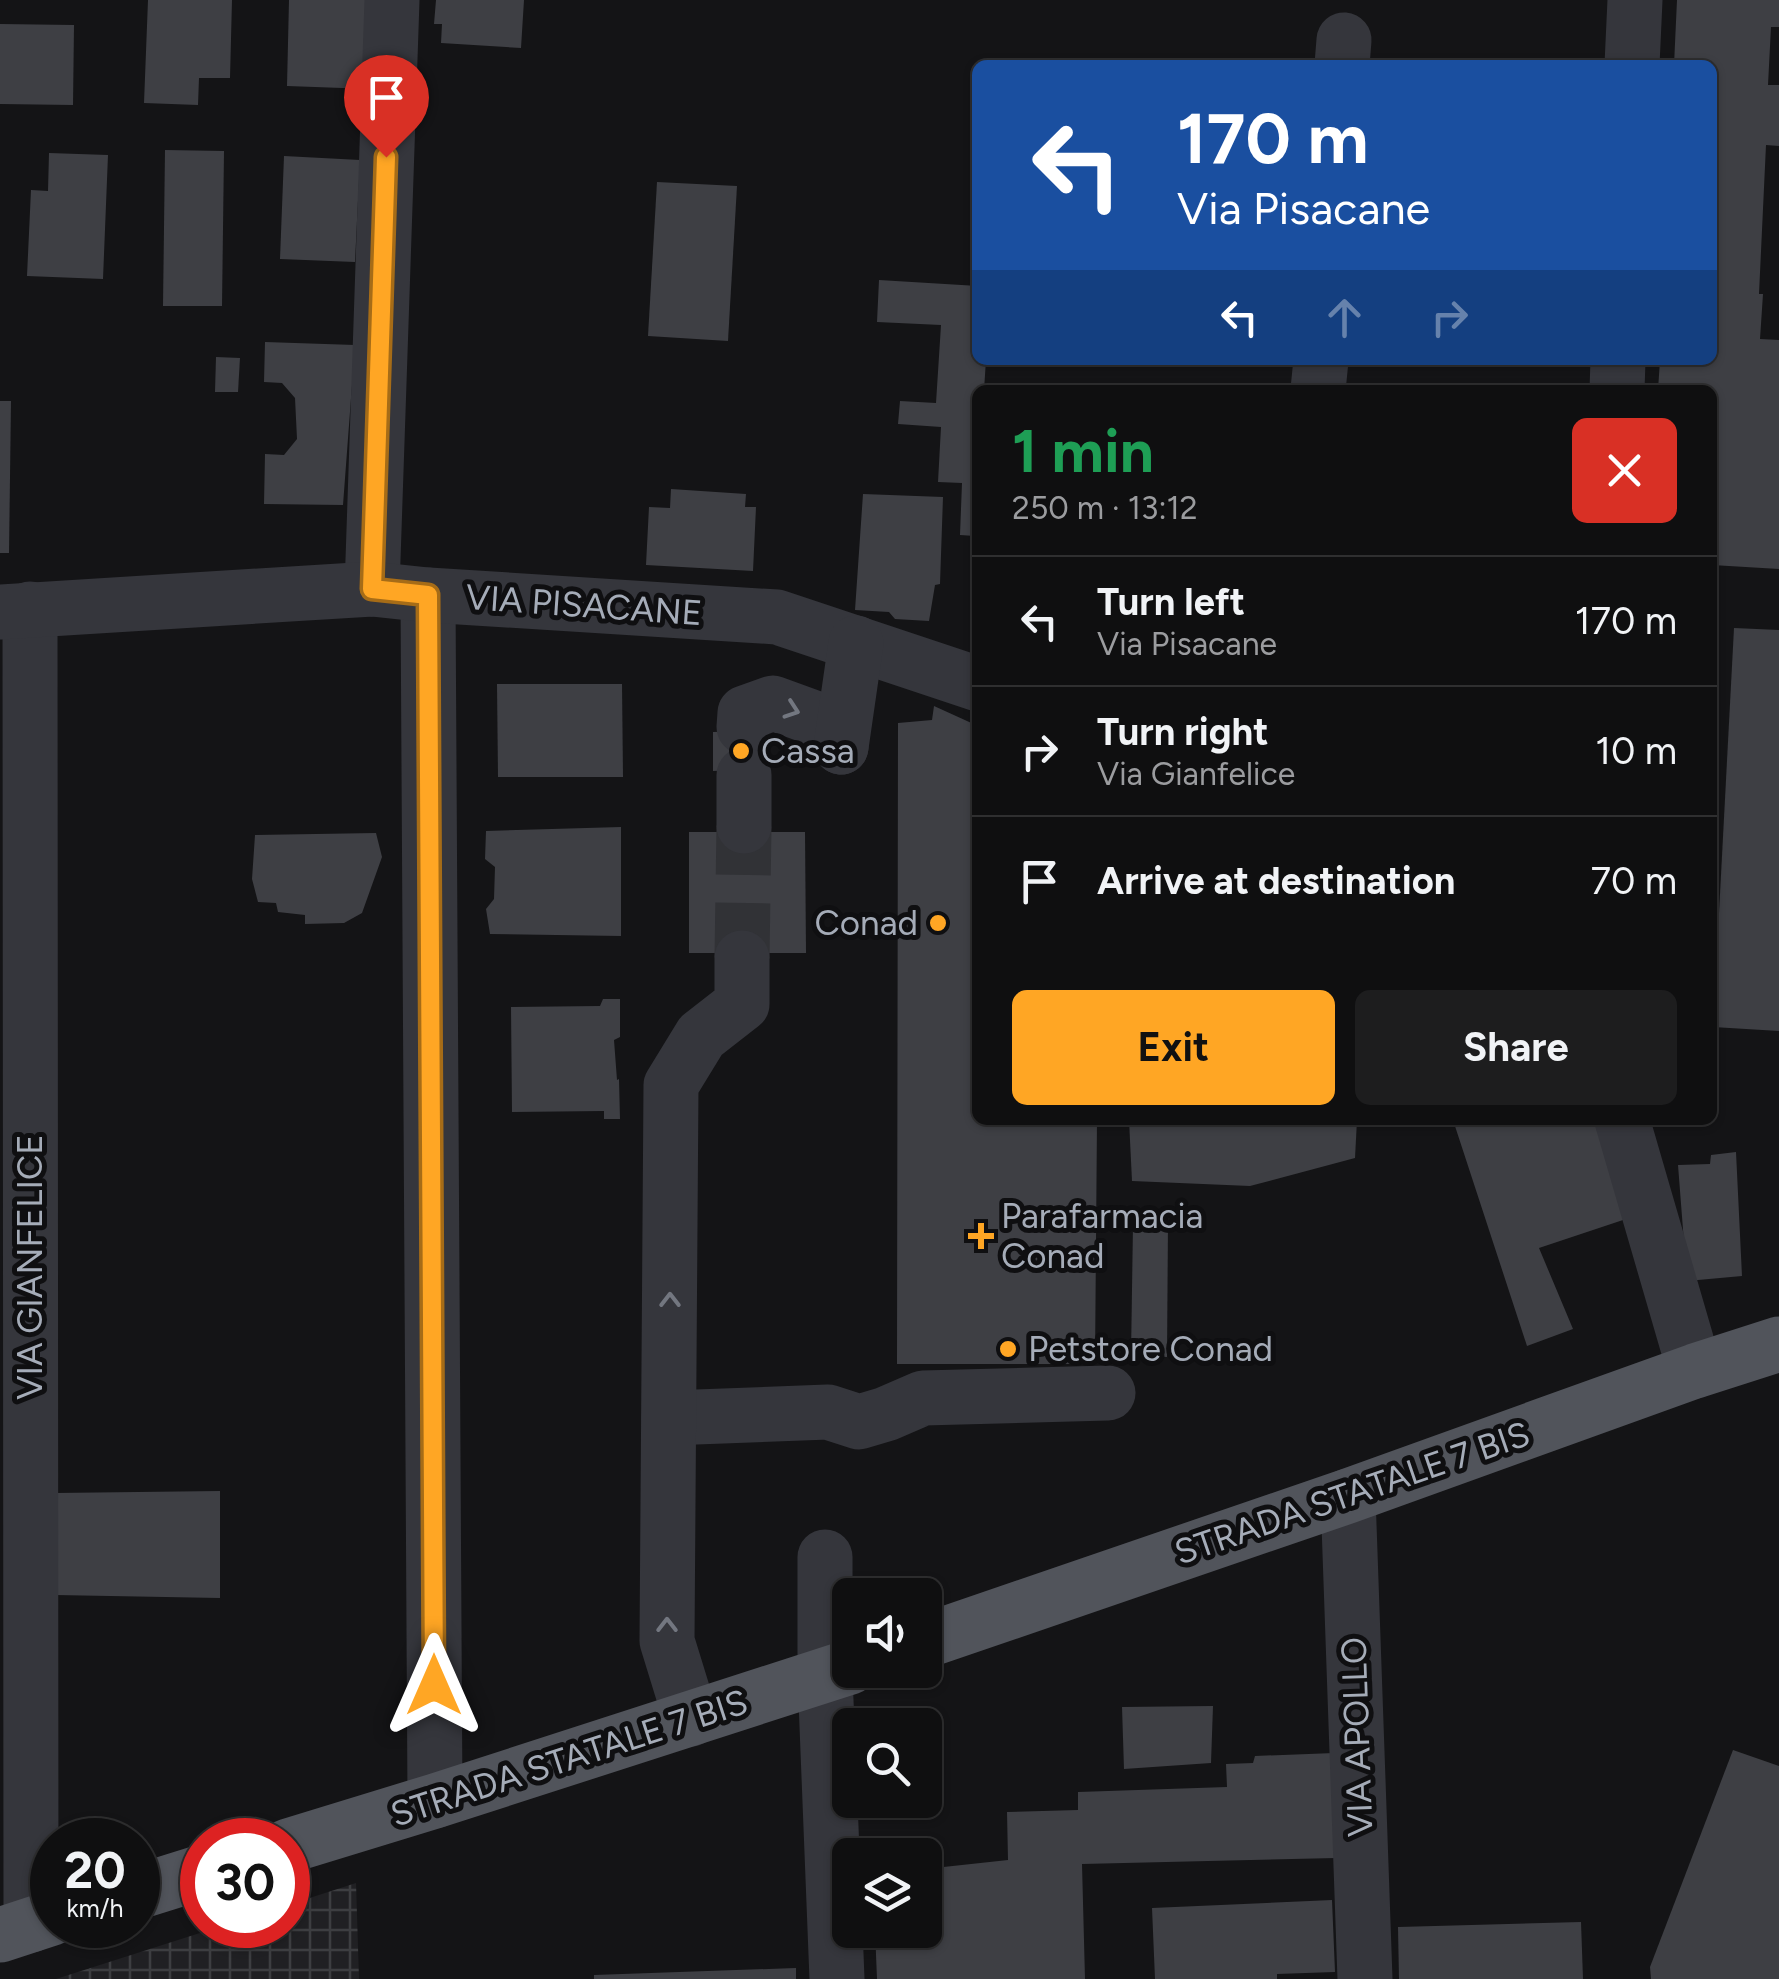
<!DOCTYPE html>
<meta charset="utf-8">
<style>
body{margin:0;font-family:Figtree,sans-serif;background:#1d1d1e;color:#f1f3f6;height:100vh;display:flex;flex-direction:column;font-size:38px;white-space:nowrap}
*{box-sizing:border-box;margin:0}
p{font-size:32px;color:#9b9c9f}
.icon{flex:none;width:55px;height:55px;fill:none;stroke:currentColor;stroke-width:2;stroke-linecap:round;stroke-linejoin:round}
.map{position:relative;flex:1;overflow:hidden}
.panel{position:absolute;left:972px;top:385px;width:745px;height:740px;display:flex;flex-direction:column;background:#0f0f10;border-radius:15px;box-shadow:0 2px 8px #0004,0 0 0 2px #2f2f30}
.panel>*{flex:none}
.top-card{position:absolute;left:972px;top:60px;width:745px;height:305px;border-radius:15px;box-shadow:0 2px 8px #0004,0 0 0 2px #2f2f30;background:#1a4fa0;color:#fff;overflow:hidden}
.controls{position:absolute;left:832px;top:1578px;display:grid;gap:20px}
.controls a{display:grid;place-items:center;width:110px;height:110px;border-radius:15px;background:#0f0f10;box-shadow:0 2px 8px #0004,0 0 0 2px #2f2f30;font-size:50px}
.speed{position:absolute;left:30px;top:1818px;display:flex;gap:20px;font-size:50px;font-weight:700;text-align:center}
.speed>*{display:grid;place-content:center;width:130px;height:130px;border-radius:50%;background:#0f0f10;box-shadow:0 2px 8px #0004,0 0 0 2px #2f2f30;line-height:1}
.speed small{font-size:25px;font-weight:400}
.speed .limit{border:15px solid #d22;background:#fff;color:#111}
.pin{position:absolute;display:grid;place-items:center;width:85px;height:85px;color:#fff;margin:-102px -42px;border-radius:50% 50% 50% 0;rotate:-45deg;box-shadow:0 0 10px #0007}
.pin .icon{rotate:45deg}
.me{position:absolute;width:110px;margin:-55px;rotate:0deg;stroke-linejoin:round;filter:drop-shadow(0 0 8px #0008)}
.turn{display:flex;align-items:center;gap:35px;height:210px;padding:0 40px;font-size:45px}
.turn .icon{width:130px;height:130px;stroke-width:2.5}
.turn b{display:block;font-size:70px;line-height:85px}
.lanes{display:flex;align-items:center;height:95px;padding:0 40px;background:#0003;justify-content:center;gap:50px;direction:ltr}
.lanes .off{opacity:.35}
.round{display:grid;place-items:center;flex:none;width:105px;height:105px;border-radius:15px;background:#1d1d1e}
.headline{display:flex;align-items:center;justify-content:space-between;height:170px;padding:0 40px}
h1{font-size:60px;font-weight:700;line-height:75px;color:#1e9e55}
.button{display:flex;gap:20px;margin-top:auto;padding:20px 40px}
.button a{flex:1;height:115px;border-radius:15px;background:#ffa624;color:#111;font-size:40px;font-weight:700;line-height:115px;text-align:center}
.button a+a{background:#1d1d1e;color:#f1f3f6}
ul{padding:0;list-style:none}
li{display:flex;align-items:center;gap:30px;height:130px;padding:0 40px;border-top:2px solid #2f2f30}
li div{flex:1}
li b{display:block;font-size:38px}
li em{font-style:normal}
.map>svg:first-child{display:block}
</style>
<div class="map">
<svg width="1779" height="1979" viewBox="0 0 1779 1979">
<defs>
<pattern id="industrial-grid" width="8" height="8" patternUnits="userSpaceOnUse" patternTransform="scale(2.5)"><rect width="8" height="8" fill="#202023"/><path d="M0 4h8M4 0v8" fill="none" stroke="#3d3e41"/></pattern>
</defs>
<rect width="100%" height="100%" fill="#141416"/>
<!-- industrial -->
<path fill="url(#industrial-grid)" d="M356,1883L359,1979H56L225,1925H288V1905Z"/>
<!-- building -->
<g fill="#3e3f44">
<path d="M148,0H232L230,78H199L198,105L144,103Z"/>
<path d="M289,0H373L370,89L287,86Z"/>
<path d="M436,0H524L521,48L441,43L442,24H434Z"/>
<path d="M1677,0H1779V27H1771L1768,85H1779V146L1766,145L1759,294H1763L1760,339L1779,340V569L1712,565V390H1658L1660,360H1712V65H1674Z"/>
<path d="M0,24L74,25L73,105L0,104Z"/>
<path d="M165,150L224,151L222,306H163Z"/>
<path d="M49,153L108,155L103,279L27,276L31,190L48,191Z"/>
<path d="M284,156L360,160L355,262L280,259Z"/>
<path d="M657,182L737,186L728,341L648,336Z"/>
<path d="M879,280L978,286V360H986L984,390H978V493L975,536L960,535L962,483L938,482L941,427L898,424L900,401L936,403L941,325L877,322Z"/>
<path d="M265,342L355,345L343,505L264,504L265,454L284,455L297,439L295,398L282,383L264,382Z"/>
<path d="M216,357L240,358L238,392H215Z"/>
<path d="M0,401H11L9,553H0Z"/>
<path d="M671,489L746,494L745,507H756L753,571L646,565L649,507L670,508Z"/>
<path d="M863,494L943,497L940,584L935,585L929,621L895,619L889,612L855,610Z"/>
<path d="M1734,628L1779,630V1031L1713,1027Z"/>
<path d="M497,684H622L623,777H498Z"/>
<path d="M934,706L978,726V1120H1097L1095,1364H897L898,723L932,720Z"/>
<path d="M769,730V769L713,771V732Z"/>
<path d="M621,827V936L490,934L486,909L494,899L495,867L485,859L486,831Z"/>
<path d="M689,832H805L806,953H689Z"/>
<path d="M376,833L382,857L362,913L344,923L305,924V915L278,912L276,903L258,902L252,879L255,835Z"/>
<path d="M603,999H620V1037L614,1040L617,1080L619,1079L620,1119H604V1111L512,1112L511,1007L600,1006Z"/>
<path d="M1129,1120H1357L1355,1158L1250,1186L1132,1181Z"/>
<path d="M1453,1120H1595L1626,1219L1539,1248L1573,1329L1527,1346Z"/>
<path d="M1736,1152L1742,1276L1687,1281L1678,1165L1710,1164L1711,1155Z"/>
<path d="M1168,1222L1167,1357L1131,1356L1133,1224Z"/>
<path d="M220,1491V1598L55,1595V1493Z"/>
<path d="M1213,1706L1211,1763L1124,1769L1122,1707Z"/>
<path d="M1733,1750L1779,1766V1979H1651L1650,1967Z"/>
<path d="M1334,1753L1336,1858L1082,1864L1085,1979H877L875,1930H925V1869L1008,1860L1007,1812L1078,1810V1792L1227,1787L1226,1764L1253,1763L1255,1756Z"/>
<path d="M1332,1900L1335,1972L1277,1974V1979H1155L1152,1908Z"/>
<path d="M1581,1922L1583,1979H1399L1398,1927Z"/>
<path d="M796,1968V1979H594V1975Z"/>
</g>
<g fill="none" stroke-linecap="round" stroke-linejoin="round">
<!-- minor-tunnel -->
<path stroke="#313236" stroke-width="55" stroke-dasharray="55 28" stroke-linecap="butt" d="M742,958L744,826"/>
<!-- minor -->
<g stroke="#35363c" stroke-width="55">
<path d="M1342,65L1344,40"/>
<path d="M1632,65L1635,0"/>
<path d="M1318,390L1321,360"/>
<path d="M1617,390L1618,360"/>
<path d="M372,589L392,0"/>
<path d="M428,595L435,1801"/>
<path d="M30,609L31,1925"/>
<path d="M0,612L372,589L428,595L777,617L978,684"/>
<path d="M744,727L745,713L773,703L817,719L841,747"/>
<path d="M841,747L856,643"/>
<path d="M744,826V775"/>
<path d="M1622,1120L1695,1371"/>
<path d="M669,1418L828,1412L859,1422L886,1414L923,1398L1108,1393"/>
<path d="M1348,1496L1365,1979"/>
<path d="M825,1557V1675L837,1979"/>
<path d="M691,1719L667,1641L671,1085L701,1036L742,1004V958"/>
</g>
<!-- major -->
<g stroke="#51545b" stroke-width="55">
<path d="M925,1641L1348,1496L1695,1371L1779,1344"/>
<path d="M288,1846L435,1801L850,1667"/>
<path d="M138,1892L202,1872"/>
<path d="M0,1935L52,1918"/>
</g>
</g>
<!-- one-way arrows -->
<defs><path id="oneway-chevron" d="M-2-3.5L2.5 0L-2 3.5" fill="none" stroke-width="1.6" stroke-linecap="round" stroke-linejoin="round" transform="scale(2.5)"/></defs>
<g stroke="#737780">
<use href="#oneway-chevron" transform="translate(792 710) rotate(19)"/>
<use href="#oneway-chevron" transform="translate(670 1300) rotate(-90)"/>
<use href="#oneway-chevron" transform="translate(667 1625) rotate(-90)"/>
</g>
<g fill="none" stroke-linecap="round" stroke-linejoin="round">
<defs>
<path id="route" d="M386,157L372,589L428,595L434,1685"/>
</defs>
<!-- route casing -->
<use href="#route" stroke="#a66c17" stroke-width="25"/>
<!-- route -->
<use href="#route" stroke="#ffa624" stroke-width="18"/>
</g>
<!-- markers -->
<g fill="#ffa624" stroke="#0f0f11" stroke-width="4">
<circle cx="741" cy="751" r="10"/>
<circle cx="938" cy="923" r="10"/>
<path d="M976 1221h10v10h10v10h-10v10h-10v-10h-10v-10h10z"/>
<circle cx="1008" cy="1349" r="10"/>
</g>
<g text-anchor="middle" stroke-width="10" stroke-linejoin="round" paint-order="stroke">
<!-- street labels -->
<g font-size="35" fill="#a5acb8" stroke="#0f0f11">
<text transform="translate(584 605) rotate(4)" y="12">VIA PISACANE</text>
<text transform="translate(30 1267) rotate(-90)" y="12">VIA GIANFELICE</text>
<text transform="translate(1352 1493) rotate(-19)" y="12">STRADA STATALE 7 BIS</text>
<text transform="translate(1357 1737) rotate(-92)" y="12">VIA APOLLO</text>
<text transform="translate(569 1758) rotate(-18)" y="12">STRADA STATALE 7 BIS</text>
</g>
<!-- poi labels -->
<g font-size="35" fill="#a5acb8" stroke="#0f0f11" text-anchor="start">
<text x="761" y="763">Cassa</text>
<text x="918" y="935" text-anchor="end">Conad</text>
<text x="1001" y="1228">Parafarmacia<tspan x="1001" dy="40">Conad</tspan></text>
<text x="1028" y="1361">Petstore Conad</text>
</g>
</g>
</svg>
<div class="controls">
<a><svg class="icon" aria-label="sound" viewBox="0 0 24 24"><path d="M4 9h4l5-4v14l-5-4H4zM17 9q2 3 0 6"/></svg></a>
<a><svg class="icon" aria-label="search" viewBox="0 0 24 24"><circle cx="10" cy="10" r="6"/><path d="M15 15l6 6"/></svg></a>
<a><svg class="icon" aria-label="layers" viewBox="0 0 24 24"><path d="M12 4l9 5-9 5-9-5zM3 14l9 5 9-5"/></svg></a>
</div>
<div class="speed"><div>20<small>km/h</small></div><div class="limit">30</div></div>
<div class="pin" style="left:386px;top:157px;background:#d93025"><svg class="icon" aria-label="arrive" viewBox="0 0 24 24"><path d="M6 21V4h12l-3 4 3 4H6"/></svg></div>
<svg class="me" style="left:434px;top:1685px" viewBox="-20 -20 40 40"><path d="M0-17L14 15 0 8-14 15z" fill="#ffa624" stroke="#fff" stroke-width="4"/></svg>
<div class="top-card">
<div class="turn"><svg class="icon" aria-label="left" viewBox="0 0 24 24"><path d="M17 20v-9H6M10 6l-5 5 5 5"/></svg><div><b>170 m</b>Via Pisacane</div></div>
<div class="lanes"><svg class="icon" aria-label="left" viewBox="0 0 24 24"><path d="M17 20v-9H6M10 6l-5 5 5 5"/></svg><svg class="icon off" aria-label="ahead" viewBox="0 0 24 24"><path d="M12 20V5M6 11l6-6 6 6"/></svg><svg class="icon off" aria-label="right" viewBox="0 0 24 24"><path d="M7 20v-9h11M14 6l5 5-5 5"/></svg></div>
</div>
<section class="panel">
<div class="headline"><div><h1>1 min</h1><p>250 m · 13:12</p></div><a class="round" style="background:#d93025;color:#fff"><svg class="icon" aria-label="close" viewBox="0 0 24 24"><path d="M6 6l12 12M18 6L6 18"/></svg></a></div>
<ul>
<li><svg class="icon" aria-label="left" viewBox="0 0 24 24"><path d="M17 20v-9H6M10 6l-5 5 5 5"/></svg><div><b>Turn left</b><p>Via Pisacane</p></div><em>170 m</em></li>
<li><svg class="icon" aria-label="right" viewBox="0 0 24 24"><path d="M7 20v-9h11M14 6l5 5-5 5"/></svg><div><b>Turn right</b><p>Via Gianfelice</p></div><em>10 m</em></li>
<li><svg class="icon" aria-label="arrive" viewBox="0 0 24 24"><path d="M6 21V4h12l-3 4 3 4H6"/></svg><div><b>Arrive at destination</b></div><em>70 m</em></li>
</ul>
<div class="button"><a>Exit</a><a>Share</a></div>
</section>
</div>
